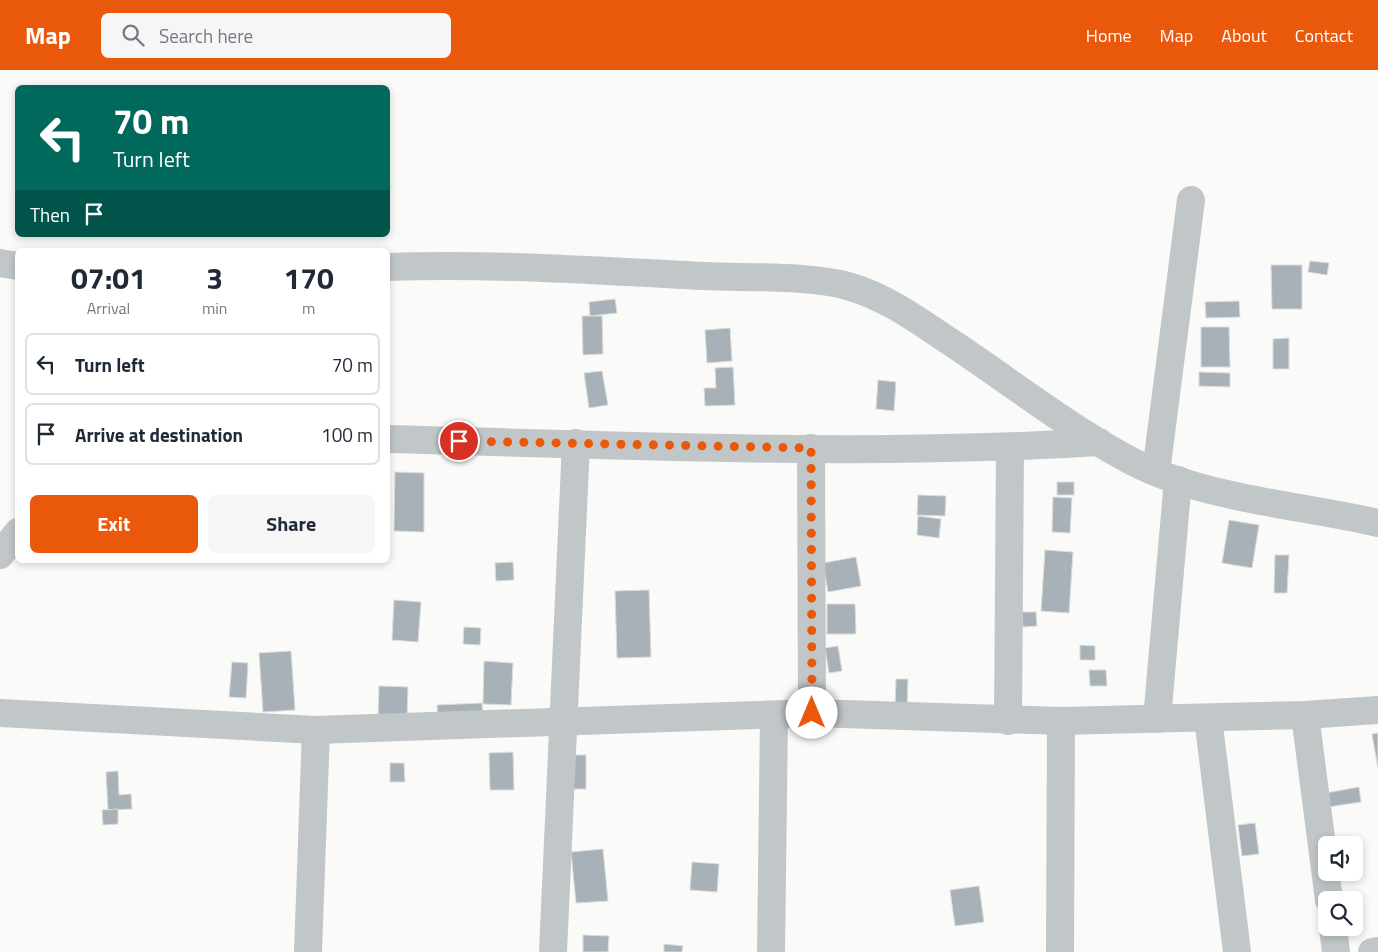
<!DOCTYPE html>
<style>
body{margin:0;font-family:"Titillium Web",sans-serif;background:#f6f6f7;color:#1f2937;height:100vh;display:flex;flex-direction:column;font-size:19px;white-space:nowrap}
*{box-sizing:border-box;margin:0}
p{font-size:16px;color:#747a83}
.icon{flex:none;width:28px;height:28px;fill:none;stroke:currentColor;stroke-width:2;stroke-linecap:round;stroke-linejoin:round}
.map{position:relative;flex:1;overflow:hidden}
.details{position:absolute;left:15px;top:178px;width:375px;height:315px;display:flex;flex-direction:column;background:#fff;border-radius:8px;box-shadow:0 2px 8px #0003}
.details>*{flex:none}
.hud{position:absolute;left:15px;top:15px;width:375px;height:152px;border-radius:8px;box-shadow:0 2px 8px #0003;background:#00695c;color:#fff;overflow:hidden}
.buttons{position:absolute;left:1318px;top:766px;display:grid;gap:10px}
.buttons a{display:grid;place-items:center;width:45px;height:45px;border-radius:8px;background:#fff;box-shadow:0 2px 8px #0003;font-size:25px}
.pin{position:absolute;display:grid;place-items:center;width:42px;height:42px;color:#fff;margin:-21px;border:2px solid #fff;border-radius:50%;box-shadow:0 1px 5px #0007}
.me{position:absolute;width:55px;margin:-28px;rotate:0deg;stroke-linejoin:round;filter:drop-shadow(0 0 4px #0008)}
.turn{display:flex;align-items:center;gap:18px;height:105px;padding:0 15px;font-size:22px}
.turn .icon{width:65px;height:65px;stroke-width:2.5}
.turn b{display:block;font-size:35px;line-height:42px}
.then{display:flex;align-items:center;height:48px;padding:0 15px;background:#0003;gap:10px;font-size:19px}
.eta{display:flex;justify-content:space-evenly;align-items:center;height:85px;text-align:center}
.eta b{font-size:30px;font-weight:700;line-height:35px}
.primary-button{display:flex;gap:10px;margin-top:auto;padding:10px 15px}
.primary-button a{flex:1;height:58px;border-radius:8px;background:#ea580c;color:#fff;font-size:20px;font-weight:700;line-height:58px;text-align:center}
.primary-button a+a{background:#f6f6f7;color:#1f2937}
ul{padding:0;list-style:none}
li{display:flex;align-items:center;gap:15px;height:62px;margin:0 10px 8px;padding:0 5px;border:2px solid #e0e1e3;border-radius:8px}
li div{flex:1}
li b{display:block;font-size:19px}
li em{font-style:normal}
header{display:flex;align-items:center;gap:30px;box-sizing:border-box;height:70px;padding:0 25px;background:#ea580c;color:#fff}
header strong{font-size:24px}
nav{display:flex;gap:28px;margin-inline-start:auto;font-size:18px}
.search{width:350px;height:45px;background:#f6f6f7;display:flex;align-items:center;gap:12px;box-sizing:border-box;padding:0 18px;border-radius:8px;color:#747a83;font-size:19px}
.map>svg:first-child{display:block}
</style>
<header>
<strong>Map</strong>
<div class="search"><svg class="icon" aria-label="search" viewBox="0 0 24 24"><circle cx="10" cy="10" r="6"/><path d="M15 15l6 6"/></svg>Search here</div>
<nav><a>Home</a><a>Map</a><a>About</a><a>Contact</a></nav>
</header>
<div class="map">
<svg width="1378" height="882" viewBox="0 0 1378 882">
<rect width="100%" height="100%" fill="#fafaf8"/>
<!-- building -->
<g fill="#a8b1b7" stroke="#dcdcda">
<path d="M1310,191L1329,193L1327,205L1308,202Z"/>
<path d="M1271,195H1302V239H1272Z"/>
<path d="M615,229L617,243L590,246L589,232Z"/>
<path d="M1239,231L1240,247L1206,248L1205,232Z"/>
<path d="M582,246H602L603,284L583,285Z"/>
<path d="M1201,257H1229L1230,297H1201Z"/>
<path d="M730,258L732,291L707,293L705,260Z"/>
<path d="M1289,268V299H1273V269Z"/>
<path d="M733,297L735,335L705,336L704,318H716L715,298Z"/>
<path d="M602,301L608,335L589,338L584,303Z"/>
<path d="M1199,302L1230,303V317L1199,316Z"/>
<path d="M878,310L896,312L894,341L876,339Z"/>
<path d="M395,402L424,403V462L394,461Z"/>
<rect x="1057" y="412" width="17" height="13"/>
<path d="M918,425L946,426L945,446L917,445Z"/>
<path d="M1053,427L1072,428L1070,463L1052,462Z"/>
<path d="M918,446L941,449L939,468L917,465Z"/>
<path d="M1229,450L1259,455L1252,498L1222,493Z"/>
<path d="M1045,480L1073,482L1069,543L1041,541Z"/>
<path d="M1275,485H1289L1287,523H1274Z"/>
<path d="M856,487L861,516L828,522L823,493Z"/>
<path d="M513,492L514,510L496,511L495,493Z"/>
<path d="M649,520L651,587L617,588L615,521Z"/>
<path d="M394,530L421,532L418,572L392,570Z"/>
<path d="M827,534H855L856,564H827Z"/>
<path d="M1022,542H1036L1037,556L1023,557Z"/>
<path d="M464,557L481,558L480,575L463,574Z"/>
<path d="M1080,575L1095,576V590H1080Z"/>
<path d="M838,576L842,601L829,603L825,578Z"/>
<path d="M291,581L295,640L263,642L259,583Z"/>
<path d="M484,591L513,593L511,635L483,634Z"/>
<path d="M232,592L248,593L246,628L229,627Z"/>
<path d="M1089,600H1106L1107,616H1090Z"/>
<path d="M896,609H908L907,639L895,638Z"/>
<path d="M379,616L408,617L407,648H378Z"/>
<path d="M482,633L483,649L438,651L437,635Z"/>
<path d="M1378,663V699L1372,664Z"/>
<path d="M513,682L514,720H490L489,683Z"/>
<rect x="572" y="685" width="14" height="34"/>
<path d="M390,693H404L405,712H390Z"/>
<path d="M118,701L119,725L131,724L132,739L108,740L106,702Z"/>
<path d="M1359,717L1361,732L1328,737L1326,723Z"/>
<path d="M118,739V754L103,755L102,740Z"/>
<path d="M1255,753L1259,784L1242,786L1238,755Z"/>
<path d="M603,779L608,831L576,833L571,782Z"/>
<path d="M692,792L719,794L717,822L690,820Z"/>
<path d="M979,816L984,852L955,856L950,820Z"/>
<path d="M583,865L609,866L608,882H583Z"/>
<path d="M664,874L683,876L682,882H664Z"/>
</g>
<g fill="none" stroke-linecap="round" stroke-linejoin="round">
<!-- minor -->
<g stroke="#c1c6c9" stroke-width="28">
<path d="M0,193L18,196"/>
<path d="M388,197C493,193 599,201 704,206C747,208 812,205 851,217C888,228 920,252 952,273C1009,311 1064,354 1124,387C1198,429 1296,434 1378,453"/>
<path d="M388,369C624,375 863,387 1099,372"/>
<path d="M811,378L812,643"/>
<path d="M1156,402L1191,130"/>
<path d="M0,485L18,462"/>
<path d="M0,643L316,660L812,643L1061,651L1305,645L1378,640"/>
<path d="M1305,645L1329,830"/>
<path d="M1208,648L1237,882"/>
<path d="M1157,649L1178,410"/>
<path d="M1008,651L1010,378"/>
<path d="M1333,858L1336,882"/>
<path d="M308,882L316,660"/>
<path d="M553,882L576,373"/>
<path d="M771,882L774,645"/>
<path d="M1060,882L1061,651"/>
<path d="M1372,882L1378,881"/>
</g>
</g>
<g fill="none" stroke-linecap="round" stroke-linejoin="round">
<!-- route -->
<path stroke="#ea580c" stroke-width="9" stroke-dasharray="0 16.2" d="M459,371L811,378L812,643"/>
</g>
</svg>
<div class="buttons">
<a><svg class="icon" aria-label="sound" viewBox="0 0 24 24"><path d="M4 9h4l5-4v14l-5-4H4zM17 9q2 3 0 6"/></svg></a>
<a><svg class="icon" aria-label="search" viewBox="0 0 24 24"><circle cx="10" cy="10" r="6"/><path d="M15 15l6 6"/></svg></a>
</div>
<div class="pin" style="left:459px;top:371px;background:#d93025"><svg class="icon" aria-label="arrive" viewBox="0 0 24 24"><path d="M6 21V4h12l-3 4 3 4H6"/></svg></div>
<svg class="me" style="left:812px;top:643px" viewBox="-20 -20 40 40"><circle r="19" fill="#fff"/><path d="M0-13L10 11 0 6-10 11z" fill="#ea580c"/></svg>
<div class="hud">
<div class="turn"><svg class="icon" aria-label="left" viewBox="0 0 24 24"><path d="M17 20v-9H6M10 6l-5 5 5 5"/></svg><div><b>70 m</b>Turn left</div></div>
<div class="then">Then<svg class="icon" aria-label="arrive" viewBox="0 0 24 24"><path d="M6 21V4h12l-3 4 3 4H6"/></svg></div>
</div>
<section class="details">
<div class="eta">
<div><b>07:01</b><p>Arrival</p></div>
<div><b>3</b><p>min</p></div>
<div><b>170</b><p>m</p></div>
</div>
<ul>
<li><svg class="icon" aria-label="left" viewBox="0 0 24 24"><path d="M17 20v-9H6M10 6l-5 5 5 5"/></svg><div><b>Turn left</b></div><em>70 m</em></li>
<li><svg class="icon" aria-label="arrive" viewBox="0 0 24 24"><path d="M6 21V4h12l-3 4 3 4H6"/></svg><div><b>Arrive at destination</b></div><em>100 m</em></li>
</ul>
<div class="primary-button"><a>Exit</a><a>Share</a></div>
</section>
</div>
